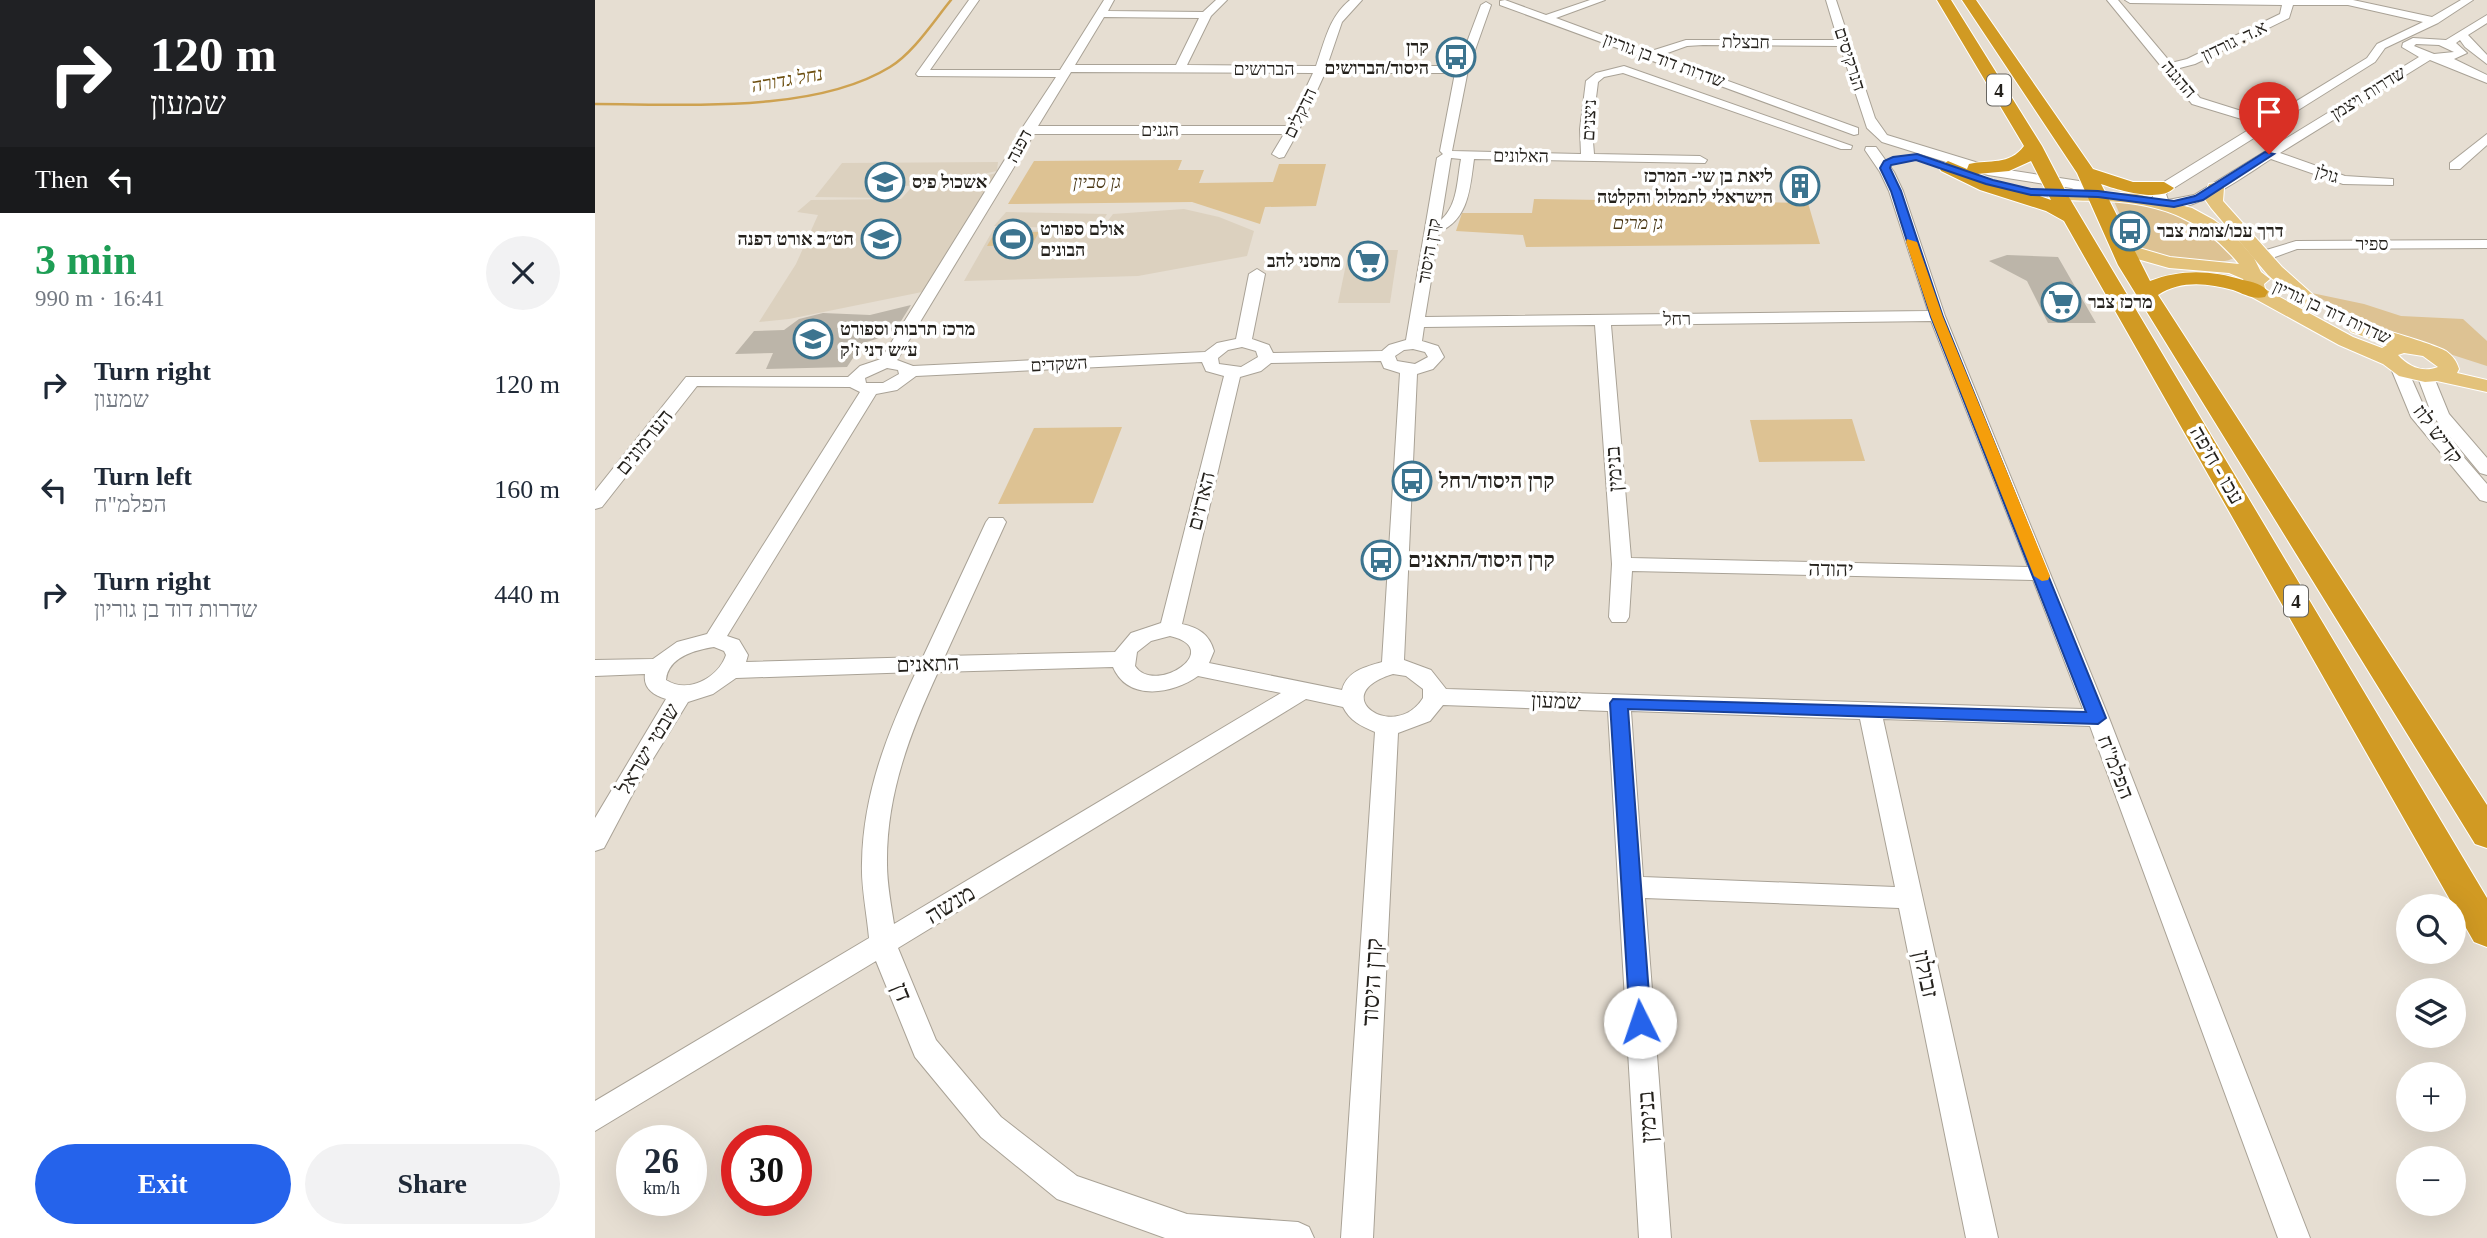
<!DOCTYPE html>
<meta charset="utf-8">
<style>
body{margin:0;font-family:"Times New Roman","Noto Sans Hebrew",serif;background:#f2f2f3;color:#1f2937;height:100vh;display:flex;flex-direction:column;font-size:26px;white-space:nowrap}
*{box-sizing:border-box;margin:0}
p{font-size:23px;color:#747a83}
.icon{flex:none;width:38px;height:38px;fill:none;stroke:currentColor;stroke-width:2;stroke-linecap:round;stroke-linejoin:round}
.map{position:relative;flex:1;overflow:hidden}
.panel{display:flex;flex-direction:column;background:#fff;width:595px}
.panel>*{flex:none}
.banner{background:#202124;color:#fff;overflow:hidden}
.tools{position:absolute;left:1801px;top:894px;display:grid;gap:14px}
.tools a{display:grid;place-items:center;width:70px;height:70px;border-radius:50%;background:#fff;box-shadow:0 7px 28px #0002;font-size:35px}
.speed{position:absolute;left:21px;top:1125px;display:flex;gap:14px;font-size:35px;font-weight:700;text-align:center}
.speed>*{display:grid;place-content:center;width:91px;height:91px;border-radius:50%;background:#fff;box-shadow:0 7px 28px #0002;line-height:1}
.speed small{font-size:18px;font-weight:400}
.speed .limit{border:10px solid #d22;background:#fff;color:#111}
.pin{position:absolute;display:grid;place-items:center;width:60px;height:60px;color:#fff;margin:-72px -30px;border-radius:50% 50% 50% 0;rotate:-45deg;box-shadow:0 0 7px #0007}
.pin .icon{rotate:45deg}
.me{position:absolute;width:77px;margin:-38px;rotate:356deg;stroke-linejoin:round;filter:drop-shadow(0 0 5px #0008)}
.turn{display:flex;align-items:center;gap:24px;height:147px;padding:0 35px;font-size:32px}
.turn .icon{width:91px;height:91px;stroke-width:2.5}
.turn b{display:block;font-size:49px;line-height:60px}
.then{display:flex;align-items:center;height:66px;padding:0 35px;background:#0003;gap:14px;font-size:26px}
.round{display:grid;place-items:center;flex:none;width:74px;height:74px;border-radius:37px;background:#f2f2f3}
.summary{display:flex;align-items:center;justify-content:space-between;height:119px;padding:0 35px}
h1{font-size:42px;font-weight:600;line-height:52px;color:#1e9e55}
.action{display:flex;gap:14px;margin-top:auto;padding:14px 35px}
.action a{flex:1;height:80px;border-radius:42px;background:#2563eb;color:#fff;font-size:28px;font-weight:600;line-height:80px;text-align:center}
.action a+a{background:#f2f2f3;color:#1f2937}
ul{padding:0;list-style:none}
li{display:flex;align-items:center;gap:21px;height:105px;padding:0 35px}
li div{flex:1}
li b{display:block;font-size:26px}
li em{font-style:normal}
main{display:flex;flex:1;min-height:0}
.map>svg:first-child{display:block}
</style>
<main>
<section class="panel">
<div class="banner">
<div class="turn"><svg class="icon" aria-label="right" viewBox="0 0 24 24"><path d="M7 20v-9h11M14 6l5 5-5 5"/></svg><div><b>120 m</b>שמעון</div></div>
<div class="then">Then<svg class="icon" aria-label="left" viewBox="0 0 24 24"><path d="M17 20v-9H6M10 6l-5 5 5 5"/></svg></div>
</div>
<div class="summary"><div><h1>3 min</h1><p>990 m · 16:41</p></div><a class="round"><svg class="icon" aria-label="close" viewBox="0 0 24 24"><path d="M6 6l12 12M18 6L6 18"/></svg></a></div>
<ul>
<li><svg class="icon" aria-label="right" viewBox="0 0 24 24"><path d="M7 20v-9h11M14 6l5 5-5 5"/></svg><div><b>Turn right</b><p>שמעון</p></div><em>120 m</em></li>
<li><svg class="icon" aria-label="left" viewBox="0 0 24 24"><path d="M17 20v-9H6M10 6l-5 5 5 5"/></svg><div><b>Turn left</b><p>הפלמ&quot;ח</p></div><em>160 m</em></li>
<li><svg class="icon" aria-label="right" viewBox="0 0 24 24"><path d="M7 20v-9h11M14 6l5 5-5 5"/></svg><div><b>Turn right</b><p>שדרות דוד בן גוריון</p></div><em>440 m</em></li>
</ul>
<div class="action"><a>Exit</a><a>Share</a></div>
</section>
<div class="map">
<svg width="1892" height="1238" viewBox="0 0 1892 1238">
<rect width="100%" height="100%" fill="#e6ded2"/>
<!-- built -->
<g fill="#dcd1bf">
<path d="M403,162L402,171L340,184L309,186L301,198L220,197L247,163Z"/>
<path d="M402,173L327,292L194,319L164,322L201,264L223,215L202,212L216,200L306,199L316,188L345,186Z"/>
<path d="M589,209L624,217L659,231L652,256L543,276L369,281L398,230L505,231L518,214Z"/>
<path d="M411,212L512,214L503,229L399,226Z"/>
<path d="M754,250H803L795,303H743Z"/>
</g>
<!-- green -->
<g fill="#ddc293">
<path d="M587,160L583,170H609L604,183L678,182L684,164H731L721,206L670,207L665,224L597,202L413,204L439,161Z"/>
<path d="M939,199L1213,203L1225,244L931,247L928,235L861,231L867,213H937Z"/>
<path d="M1518,199L1562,206L1610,222L1639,258C1614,270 1566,256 1540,248Z"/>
<path d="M400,232H444L437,245L392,246Z"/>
<path d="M1712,292L1769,304L1806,316L1868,319L1892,341V366L1808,339Z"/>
<path d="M1257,419L1270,461L1164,462L1155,420Z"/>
<path d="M527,427L498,503L403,504L439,428Z"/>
</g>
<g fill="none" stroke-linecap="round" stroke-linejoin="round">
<!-- stream -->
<path stroke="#cea251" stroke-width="2.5" d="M0,104C87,104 219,114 295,67C319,52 338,22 356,0"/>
</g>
<!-- building -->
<g fill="#bcb5a9">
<path d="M1412,255L1463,257L1501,323H1453L1432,281L1394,261Z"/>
<path d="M316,305L298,334L268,343L252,367L171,369L178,353L140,354L159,331L189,330L204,319L228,313L275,315Z"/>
</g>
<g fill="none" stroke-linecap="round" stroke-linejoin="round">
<defs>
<g id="minor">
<path d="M374,0H384L335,70H465L509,0H519L513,11L608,12L621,0H632L616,16L592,65L721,66C730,41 734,17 755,0H767L747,22L732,66H863L886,5L891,2L896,5L873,70L857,151L986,154L985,129L991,81L1001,73L1029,66L1257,146L1256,149H1246L1028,73L1009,77L1003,82L997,129L999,154L1105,156L1112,160L1110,163L879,159C875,188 874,219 844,232L830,317L1333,311L1294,191L1285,172L1270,150L1271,147H1281L1299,172L1308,191L1350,316L1514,718L1715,1238H1683L1495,726L1288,719L1403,1238H1371L1304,908L1050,898L1076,1238H1044L1013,711L848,705L835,721L803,733L778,1238H746L780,732C766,726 755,721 748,707L711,699L303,948L341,1040L406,1117L482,1176L592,1214L703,1222L714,1227L719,1238H570L462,1199L386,1137L320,1057L281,961L0,1131V1101L274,938C272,914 266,887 267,863C268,794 292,734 321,672L141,678L118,694L93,702L45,780L9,848L0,851V818L71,699C58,695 48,688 50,674L0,676V660L58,659L82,642L112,634L265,392L255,387L102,386L7,507L0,509V491L91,377H253L265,366L286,359L427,132L426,130L461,77L323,76L321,74ZM509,17L604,18L581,65H480ZM476,72L718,73L693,126H443ZM730,73H860L845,151L848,154L842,158L811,340L794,345L787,351L678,353L674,345L657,339L670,274L662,269L654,274L641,339L622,343L610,352L318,366L302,360L439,134H689L677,154L684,158L689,157L704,130ZM856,158L866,159C862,180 863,205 846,220ZM1336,321L1433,567L1036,558L1016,325ZM1000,325L1017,564L1014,617L1017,622H1031L1034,617L1037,571L1438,580L1488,709L851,689L836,670L809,660L822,374L838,369L849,357L843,346L827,341L829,327ZM647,347L661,351L663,357L646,367L624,364L623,358L633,350ZM818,349L830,352L833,357L820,364L802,361L800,356L809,350ZM786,361L789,368L805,373L787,662C770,667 752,671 747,690L614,663L619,651C614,634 604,628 587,624L645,377L666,371L676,363ZM607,362L611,371L629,376L566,623L536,633L520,652L350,656L411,522L408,518H394L391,522L328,657L151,662L153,655L144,640L132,636L281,394L302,390L321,376ZM292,368L303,370L304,374L288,383H271L270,378ZM575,636C631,649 560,696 540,666L542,652L556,641ZM119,647L129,651L131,655C123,678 93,694 71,680C73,657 100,650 119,647ZM518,667C533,702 578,694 603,676L686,693L299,924C296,904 292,884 292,864C291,795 315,733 343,672ZM798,674L811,676L828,689V698C800,743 729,695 798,674ZM1036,711L1265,719L1300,887L1048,877Z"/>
<path d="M910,0L951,15L995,0H1010L961,18L1053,52L1091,40H1243L1231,0H1241L1280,118L1292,135L1400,168L1484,181L1510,194L1503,198L1476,188L1393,175L1287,142L1272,128L1245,46L1108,45L1092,46L1064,56L1263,128V134L1259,135L905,5V1Z"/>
<path d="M1512,0H1523L1576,63L1592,59L1685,14L1687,5L1535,3L1530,0H1758L1837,17L1866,0H1878L1843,23L1790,48L1780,62L1684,122L1688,126L1686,129L1675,128L1574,191L1571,194L1573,200L1599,195L1824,57L1807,47L1808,43L1818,38L1851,40L1892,15V23L1873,35L1892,55V64L1870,47L1865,40L1861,43L1872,53L1859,59L1892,75V83L1835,60L1685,153L1750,176L1798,179V185L1748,184L1676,159C1653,173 1585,225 1560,204L1557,193L1564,185L1663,124L1597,104ZM1698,5H1753L1828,22L1782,44L1772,58L1672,119L1605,98L1581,69L1600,64L1694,18ZM1821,44L1844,45L1859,52L1839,54L1819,46Z"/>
<path d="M1892,134V145L1865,169H1855V163Z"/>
<path d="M1892,240V248L1702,249L1680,257L1677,265H1667L1665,262L1668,251L1701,241Z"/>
<path d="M1803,361L1811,366L1833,416L1892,484V502L1885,500L1816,417L1795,366Z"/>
<path d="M1830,370L1838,375L1854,414L1892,458V475L1885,473L1837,415L1822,375Z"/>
</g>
<g id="major">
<path d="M1620,183L1629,188L1628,201L1687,267L1725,301L1728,305L1725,309H1711L1673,275L1616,208L1609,198L1614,184Z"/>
<path d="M1462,189L1542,194L1597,208L1619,220L1640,236L1659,258L1666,272L1675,279L1669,284L1670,289L1758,337L1787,348L1792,345L1756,332L1753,328L1756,324C1766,321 1841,345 1851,351C1858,356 1862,362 1864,369L1862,373L1892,380V392L1842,381L1830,382L1804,376L1788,364L1744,345L1655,296L1648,279L1634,273L1574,268L1521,253L1518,249L1521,245L1527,243L1575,257L1644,264C1607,219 1568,204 1511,201C1493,200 1473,202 1456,198L1453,194ZM1809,353L1828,356L1843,367C1828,373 1814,367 1803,355Z"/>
</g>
<g id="highway">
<path d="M1342,0H1356L1447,146L1472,194L1892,898V947L1879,942L1469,221L1451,211L1385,190L1346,171L1344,167L1353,161L1372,169L1374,164C1395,159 1414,166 1429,146ZM1436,161L1456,200L1382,174L1414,171Z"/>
<path d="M1367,0H1381L1498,169L1538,182H1569L1579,188C1565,203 1523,190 1506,184L1555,281C1586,269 1616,270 1648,280C1657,282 1668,284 1673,292L1670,297C1658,300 1649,294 1638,290C1613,283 1585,280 1563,295L1892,805V848L1880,844L1523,265L1482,173Z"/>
</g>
</defs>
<!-- minor casing -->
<use href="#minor" stroke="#a9a296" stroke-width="2"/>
<!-- major casing -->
<use href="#major" stroke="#fff" stroke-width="2"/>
<!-- highway casing -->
<use href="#highway" stroke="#fff" stroke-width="2"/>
<!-- minor -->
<use href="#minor" fill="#fff" fill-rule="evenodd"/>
<!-- major -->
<use href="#major" fill="#e3c27b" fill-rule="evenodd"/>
<!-- highway -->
<use href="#highway" fill="#d19a23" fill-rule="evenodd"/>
</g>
<!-- route -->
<path fill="#2563eb" stroke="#184099" stroke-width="2" d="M1670,152L1679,154L1608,200L1579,207L1503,197L1436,195L1391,184L1321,160L1296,165L1295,168L1306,191L1348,317L1511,718L1503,724L1033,709L1056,1022L1053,1029L1045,1032L1038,1029L1035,1022L1015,703L1018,699L1491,712L1336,317L1296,191L1285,168L1289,161L1298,157L1322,154L1398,180L1436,189L1503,191L1579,201L1600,196Z"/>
<!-- slow -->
<path fill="#f59e0b" d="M1312,239L1322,242L1348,317L1455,576L1453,580L1447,581L1439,576L1336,317L1311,242Z"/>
<!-- icons -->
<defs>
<symbol id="bus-ring" viewBox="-11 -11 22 22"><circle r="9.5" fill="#fff" stroke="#3c748f" stroke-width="1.5"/><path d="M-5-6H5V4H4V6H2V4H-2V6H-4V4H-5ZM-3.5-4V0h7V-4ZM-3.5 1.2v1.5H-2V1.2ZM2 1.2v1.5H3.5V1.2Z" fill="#3c748f"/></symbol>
<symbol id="school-ring" viewBox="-11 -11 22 22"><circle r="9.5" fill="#fff" stroke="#3c748f" stroke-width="1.5"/><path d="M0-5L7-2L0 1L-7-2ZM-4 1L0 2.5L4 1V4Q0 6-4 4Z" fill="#3c748f"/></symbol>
<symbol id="building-ring" viewBox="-11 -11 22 22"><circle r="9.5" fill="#fff" stroke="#3c748f" stroke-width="1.5"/><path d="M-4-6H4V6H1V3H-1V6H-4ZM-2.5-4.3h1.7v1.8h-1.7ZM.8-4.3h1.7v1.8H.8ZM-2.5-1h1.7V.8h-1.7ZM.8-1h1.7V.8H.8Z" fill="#3c748f"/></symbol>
<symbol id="stadium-ring" viewBox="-11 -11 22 22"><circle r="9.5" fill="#fff" stroke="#3c748f" stroke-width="1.5"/><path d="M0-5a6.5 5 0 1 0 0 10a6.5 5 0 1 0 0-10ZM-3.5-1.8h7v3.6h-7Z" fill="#3c748f"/></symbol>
<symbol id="supermarket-ring" viewBox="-11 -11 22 22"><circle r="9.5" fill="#fff" stroke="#3c748f" stroke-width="1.5"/><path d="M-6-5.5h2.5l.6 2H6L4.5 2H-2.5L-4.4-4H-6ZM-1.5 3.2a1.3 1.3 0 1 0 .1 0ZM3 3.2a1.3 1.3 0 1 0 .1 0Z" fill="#3c748f"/></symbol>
</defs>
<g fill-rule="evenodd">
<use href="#bus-ring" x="839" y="35" width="44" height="44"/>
<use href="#school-ring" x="268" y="160" width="44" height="44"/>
<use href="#building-ring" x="1183" y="164" width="44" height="44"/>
<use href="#bus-ring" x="1513" y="209" width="44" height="44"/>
<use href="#school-ring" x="264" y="217" width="44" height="44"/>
<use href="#stadium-ring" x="396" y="217" width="44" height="44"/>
<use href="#supermarket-ring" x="751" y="239" width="44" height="44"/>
<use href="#supermarket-ring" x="1444" y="280" width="44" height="44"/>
<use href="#school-ring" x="196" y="317" width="44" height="44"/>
<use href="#bus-ring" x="795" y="459" width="44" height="44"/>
<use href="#bus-ring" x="764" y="538" width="44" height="44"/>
</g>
<g text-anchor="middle" stroke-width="7" stroke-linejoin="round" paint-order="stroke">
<!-- far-street labels -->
<g font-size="18" fill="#24211c" stroke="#fff">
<text transform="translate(1639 41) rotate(-26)" y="6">א.ד. גורדון</text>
<text transform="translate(1151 42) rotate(1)" y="6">חבצלת</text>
<text transform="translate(1255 59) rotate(72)" y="6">הנרקיסים</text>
<text transform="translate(1069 60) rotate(20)" y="6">שדרות דוד בן גוריון</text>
<text x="669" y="75">הברושים</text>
<text transform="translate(1584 79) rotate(50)" y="6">ההגנה</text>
<text transform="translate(1773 93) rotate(-32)" y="6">שדרות ויצמן</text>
<text transform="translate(705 113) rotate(-64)" y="6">הדקלים</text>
<text transform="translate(994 120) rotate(-87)" y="6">ניצנים</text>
<text x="565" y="136">הגנים</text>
<text transform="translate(424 146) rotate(-62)" y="6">דפנה</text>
<text transform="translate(926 156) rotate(1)" y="6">האלונים</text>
<text transform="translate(1732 174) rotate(17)" y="6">גולן</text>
<text x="1777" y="250">ספיר</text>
<text transform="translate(834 251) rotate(-80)" y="6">קרן היסוד</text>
<text transform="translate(1737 312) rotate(25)" y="6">שדרות דוד בן גוריון</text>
<text transform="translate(1082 319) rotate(-1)" y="6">רחל</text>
<text transform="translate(464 364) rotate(-3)" y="6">השקדים</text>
</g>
<!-- far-poi labels -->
<g font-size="18" font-weight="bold" fill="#24211c" stroke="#fff" text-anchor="start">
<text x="834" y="53" text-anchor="end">קרן<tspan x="834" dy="21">היסוד/הברושים</tspan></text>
<text x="1178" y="182" text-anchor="end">ליאת בן שי- המרכז<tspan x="1178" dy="21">הישראלי לתמלול והקלטה</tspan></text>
<text x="317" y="188">אשכול פיס</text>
<text x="445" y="235">אולם ספורט<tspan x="445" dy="21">הבונים</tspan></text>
<text x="1562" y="237">דרך עכו/צומת צבר</text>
<text x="259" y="245" text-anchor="end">חט״ב אורט דפנה</text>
<text x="746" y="267" text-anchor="end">מחסני להב</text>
<text x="1493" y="308">מרכז צבר</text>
<text x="245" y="335">מרכז תרבות וספורט<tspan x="245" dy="21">ע״ש דני ז'ק</tspan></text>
</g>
<!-- far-park labels -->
<g font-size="18" font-style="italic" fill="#4a3714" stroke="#fff">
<text x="502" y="188">גן סביון</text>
<text x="1043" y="229">גן מרים</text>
</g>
<!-- far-water labels -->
<g font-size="19" font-style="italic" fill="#6c4e0f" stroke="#fff">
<text transform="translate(192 79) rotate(-10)" y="7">נחל גדורה</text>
</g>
<!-- shield labels -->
<g fill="#fff" stroke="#666460" stroke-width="2">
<rect x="1392" y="74.5" width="24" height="31" rx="5"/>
<rect x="1689" y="585.5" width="24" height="31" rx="5"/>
</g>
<g font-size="19" font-weight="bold" fill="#24211c">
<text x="1404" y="97">4</text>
<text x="1701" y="608">4</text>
</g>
<!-- street labels -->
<g font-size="21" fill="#24211c" stroke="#fff">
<text transform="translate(1843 434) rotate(53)" y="7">קדיש לוז</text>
<text transform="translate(49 442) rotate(-51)" y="7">הערמונים</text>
<text transform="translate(1622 465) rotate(60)" y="7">עכו - חיפה</text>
<text transform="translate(1019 469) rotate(-94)" y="7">בנימין</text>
<text transform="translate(606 501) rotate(-76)" y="7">הארזים</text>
<text transform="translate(1236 569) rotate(1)" y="7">יהודה</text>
<text transform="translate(333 664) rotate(-2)" y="7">התאנים</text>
<text transform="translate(961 701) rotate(2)" y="7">שמעון</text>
<text transform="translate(53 749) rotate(-59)" y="7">שבטי ישראל</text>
<text transform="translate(1521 767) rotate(69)" y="7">הפלמ"ח</text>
</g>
<!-- poi labels -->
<g font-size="21" font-weight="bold" fill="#24211c" stroke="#fff" text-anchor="start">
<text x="844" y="488">קרן היסוד/רחל</text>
<text x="813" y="567">קרן היסוד/התאנים</text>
</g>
<!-- near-street labels -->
<g font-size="24" fill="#24211c" stroke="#fff">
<text transform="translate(355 904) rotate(-31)" y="8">מנשה</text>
<text transform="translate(1331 974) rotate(78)" y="8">זבולון</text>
<text transform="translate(777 982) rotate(-87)" y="8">קרן היסוד</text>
<text transform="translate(307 992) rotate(68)" y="8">דן</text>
<text transform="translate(1052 1117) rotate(-94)" y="8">בנימין</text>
</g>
</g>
</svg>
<div class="tools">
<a><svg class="icon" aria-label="search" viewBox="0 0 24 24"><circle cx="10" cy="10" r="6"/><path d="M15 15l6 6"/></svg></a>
<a><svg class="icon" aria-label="layers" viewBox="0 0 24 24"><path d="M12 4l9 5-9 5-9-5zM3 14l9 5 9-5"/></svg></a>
<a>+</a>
<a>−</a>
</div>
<div class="speed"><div>26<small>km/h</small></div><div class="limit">30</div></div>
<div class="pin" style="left:1674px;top:154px;background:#d93025"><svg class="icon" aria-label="arrive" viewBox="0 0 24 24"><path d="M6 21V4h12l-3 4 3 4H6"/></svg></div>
<svg class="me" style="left:1045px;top:1022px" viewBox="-20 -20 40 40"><circle r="19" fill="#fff"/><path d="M0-13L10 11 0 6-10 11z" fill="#2563eb"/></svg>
</div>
</main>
